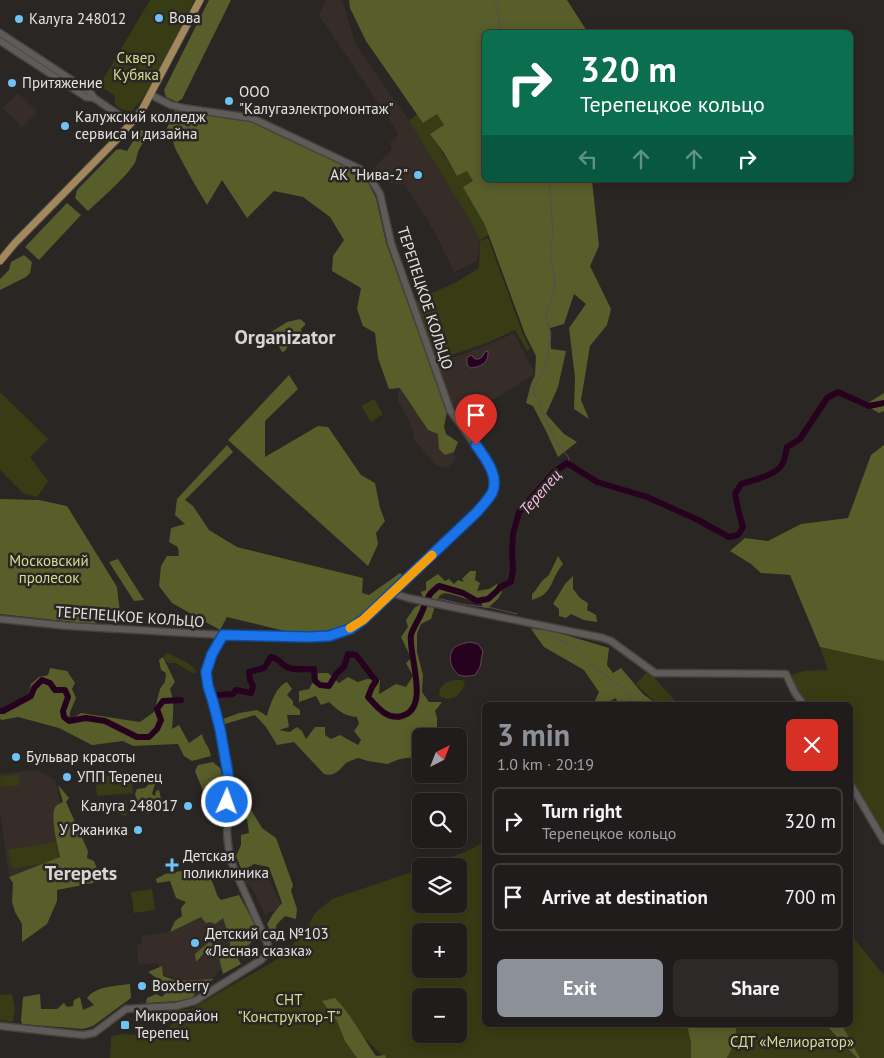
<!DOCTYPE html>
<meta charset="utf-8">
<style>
body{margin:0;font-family:"PT Sans",sans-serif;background:#2d2928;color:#f1f3f6;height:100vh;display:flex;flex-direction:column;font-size:19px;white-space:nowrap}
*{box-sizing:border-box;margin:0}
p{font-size:16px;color:#a2a1a3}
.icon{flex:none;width:28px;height:28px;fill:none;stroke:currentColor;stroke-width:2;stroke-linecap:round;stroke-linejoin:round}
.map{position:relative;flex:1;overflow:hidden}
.panel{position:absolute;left:482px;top:702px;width:371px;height:325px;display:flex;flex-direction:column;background:#201c1b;border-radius:8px;box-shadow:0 2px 12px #0003,0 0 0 1px #3d3a3a}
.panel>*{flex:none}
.hud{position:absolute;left:482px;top:30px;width:371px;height:152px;border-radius:8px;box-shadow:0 2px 12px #0003,0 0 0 1px #3d3a3a;background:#0b6e4f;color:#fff;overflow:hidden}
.needle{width:32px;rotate:42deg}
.tools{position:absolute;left:412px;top:728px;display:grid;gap:10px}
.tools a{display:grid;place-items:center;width:55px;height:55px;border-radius:8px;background:#201c1b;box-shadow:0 2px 12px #0003,0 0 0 1px #3d3a3a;font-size:25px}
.pin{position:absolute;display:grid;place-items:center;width:42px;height:42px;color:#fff;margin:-51px -21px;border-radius:50% 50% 50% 0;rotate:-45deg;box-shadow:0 0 5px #0007}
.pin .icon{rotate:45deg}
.me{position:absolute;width:55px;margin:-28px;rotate:2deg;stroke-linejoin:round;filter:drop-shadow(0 0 4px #0008)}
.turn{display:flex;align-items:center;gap:18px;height:105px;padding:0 15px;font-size:22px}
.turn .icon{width:65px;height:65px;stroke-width:2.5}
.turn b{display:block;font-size:35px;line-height:42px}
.lanes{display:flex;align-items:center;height:48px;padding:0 15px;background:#0003;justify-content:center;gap:25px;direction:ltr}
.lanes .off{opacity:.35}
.round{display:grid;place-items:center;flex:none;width:52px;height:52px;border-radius:8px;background:#2d2928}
.head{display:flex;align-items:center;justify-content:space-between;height:85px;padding:0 15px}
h1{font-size:30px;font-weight:700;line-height:38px;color:#8c9099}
.action{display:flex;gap:10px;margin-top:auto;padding:10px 15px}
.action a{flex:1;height:58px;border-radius:8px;background:#8c9099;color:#fff;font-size:20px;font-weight:700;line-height:58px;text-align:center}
.action a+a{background:#2d2928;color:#f1f3f6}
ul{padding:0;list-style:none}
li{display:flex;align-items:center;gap:15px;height:68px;margin:0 10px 8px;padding:0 5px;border:2px solid #3d3a3a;border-radius:8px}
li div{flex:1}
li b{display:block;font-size:19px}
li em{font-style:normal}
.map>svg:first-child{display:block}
</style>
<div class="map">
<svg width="884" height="1058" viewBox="0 0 884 1058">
<rect width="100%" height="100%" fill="#2a2624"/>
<!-- built -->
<g fill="#372d28">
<path d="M326,0H342L356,45L409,121L467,215L480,240L477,261L454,272L433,228H431L428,219L423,214L405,185L384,182L372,172L373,169L392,149L390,143L399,134L319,15Z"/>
<path d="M18,93L37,112L22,127L3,108Z"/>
<path d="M514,333L535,374L478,409L484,430L482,432L472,430L454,410L449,400L438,363L488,345Z"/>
<path d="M400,388L428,430L438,434L445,455L454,452L455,459L449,468L437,466L414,440L413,432L409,420L398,401V392Z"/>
<path d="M37,770L55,780L62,809L63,866L9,877L0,811V774Z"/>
<path d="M258,867L268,877L282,907L265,915L252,888L245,884L241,874Z"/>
<path d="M229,902L250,941L209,981L174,985V978L162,975V968L156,963L138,965L137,945L142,944L141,936L170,932L175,921L201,917Z"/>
</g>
<!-- green -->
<g fill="#373c14" fill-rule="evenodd">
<path d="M150,0H194L159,70L141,101L132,111C124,111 117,109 114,101L115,99V96L102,87L101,83Z"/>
<path d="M417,114L423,123L437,114L444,125L431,134L457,176L467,170L474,181L464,187L485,225L489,235L480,240L467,215L409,121Z"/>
<path d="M488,238L523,334L530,348L527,351L515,330L487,343L437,360L416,301L422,297L455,283L479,268L480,241Z"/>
<path d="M0,392L48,439L30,457L48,481L37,497L23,493L0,470Z"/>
<path d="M374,399L383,414L371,422L361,406Z"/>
<path d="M820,647L884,661V835L851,780V705H806L798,692L791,675L803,671L828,670Z"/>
<path d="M168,653C178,659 189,661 196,671L194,674L176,663H168L165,660L164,655Z"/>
<path d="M648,671L679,705H658L636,684Z"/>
<path d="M455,680H463L465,683C462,694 449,705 439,695C439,686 446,681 455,680Z"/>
<path d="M19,774L20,785L1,787L0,777Z"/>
<path d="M131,774L133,793L97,796L95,777Z"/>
<path d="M127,801V817L113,811L114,802Z"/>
<path d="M55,842L59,860L12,869L8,850Z"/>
<path d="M485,842V1025H687L691,1043V1058H385L349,1023L361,1058H110L111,1036L124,1034L150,1036L163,1033L173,1023L168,1010L191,1009L283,956L307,928L315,913L332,899L421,869V904H459V866H427L465,852ZM421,931H459V969H421ZM421,996H459V1034H421Z"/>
<path d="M152,889L155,910L134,913L131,892Z"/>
<path d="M851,935L884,975V1058H860L842,1025H851V1000L856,999L851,997Z"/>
<path d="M12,994L15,1010L13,1022L0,1020V995Z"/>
<path d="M736,1025H826L857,1058H727L736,1040Z"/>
</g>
<!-- forest -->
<g fill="#575e2a">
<path d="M209,0H231L182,99L177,102L166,97L164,90Z"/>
<path d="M349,0H567L585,28L586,32H485V180H592L599,246L590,266L611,309L607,325L590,346L581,400L589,419L574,409L575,377L569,328L586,304L574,294L564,324L550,328L551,349L566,351L558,387L546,414L564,434L577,442L558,457L546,431L533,406L526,403L531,384L535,375L536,356L525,334L485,225L463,187L473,181L467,171L457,176L444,153L430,134L444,125L437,114L423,123L366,41L350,8Z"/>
<path d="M175,110L243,118L295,141L355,171L367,181L376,198L386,243L447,411L444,427L446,434L458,442L454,452L445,455L439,449L438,434L428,430L400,388L389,389L378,358L375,333L363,326L357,309L361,288L332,271L333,256L344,240L330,217L303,197L274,191L247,218L222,180L207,205C196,187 186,169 176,150C172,141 174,138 167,128Z"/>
<path d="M140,130L145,131C149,139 143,141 140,148C137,152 137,158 135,163C125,178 102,198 88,211L75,198L77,190L116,150L120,149L127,151Z"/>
<path d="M67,203L81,215L39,260L25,247Z"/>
<path d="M24,255L32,262L30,273L26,277L0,290V279L9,270L11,262Z"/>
<path d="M300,319L305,323V325L301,329L302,334L300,339L289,344L285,351L282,352L271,332L287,322Z"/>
<path d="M289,375L298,389L265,421V457L318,426L328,427L361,475L375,483L380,508L385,521L376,533L378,544L368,566L228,440Z"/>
<path d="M884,393V411L879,413L872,409L868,403Z"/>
<path d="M227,445L233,452L185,500L193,506L209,530L237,547L363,578L362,593L369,595L400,573L404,577L351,624L326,631H285L227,617L220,630L172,603L159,586L161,566L167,556H179L178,547L169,542L171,528L185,524L175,515L177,499Z"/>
<path d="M884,445V661L820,647L790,575L761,573L751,564L730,551L745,538L768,541L801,524L848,518L871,455Z"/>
<path d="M0,499L39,500L67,506L117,587L120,613L92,624L0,614Z"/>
<path d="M558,556L563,564C550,579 554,594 532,600V594L535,591L542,581L549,575Z"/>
<path d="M118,559L144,600L134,601L109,562Z"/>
<path d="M470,571H476L475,580L480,583L477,591L489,589L497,584L502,592L498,599L488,608L482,607V602C471,603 449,590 442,594C441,594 437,599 436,600L423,598L421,592L426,590V582L438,574L445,581L449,579L454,584L458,580L464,582L462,579Z"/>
<path d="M573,576V589L580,598L588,603L587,610L596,615L597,622L584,620L571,614L566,618L559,616V609L553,604L565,584Z"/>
<path d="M422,604L435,606L431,619L421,624L417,634V652L423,675L422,692L429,702H442L435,711L437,718V732L445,736H421V756L400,759L387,764L368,761L358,758C354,759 350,761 346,763C339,770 335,777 324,774L294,742L277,745L266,727L255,715L225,724L223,719L239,713L257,710L267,716C270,705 276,686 287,682L292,689L287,695L293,701V705L300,710V715H287L289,727L279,730L290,732L297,727L302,731L306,739L315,727H325V735L331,739L340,735L358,745L361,740L354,731L359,724L357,717C344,716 339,711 329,702L321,705L316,696L299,702V691L309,689L318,673H328L339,683L348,677L358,682L367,679L380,680L379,694L396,684L406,687L413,676L406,663L411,658L401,637L408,627L406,620L415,607Z"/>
<path d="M531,629L549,630L609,648L607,665L613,673L621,668L643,694L658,705H618L616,698L602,705H593L599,692L584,670L544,647Z"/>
<path d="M163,657L175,682L170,689C175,703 173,715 172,729L179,725L189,743L202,734C204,744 209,745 211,756L192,761L184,756L178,744L133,746L123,741L92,745L59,728L18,717L2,720L0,719V709L25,700L29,693L31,684L39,677L48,675L50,668L67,671L75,683L72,689L76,698L70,712L69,721L81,713L140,722L154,712L160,689L165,682L166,673L161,670L159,660Z"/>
<path d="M213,762L220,768L224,782L221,811L210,808L195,771L198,765Z"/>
<path d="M151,782L159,783L155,784L152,794L155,796L156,791L159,790L161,799L165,802L157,809L148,814L139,807L135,794L137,789L145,788Z"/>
<path d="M58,785L69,798L66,802L88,851L87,858L94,861L100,876L93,883L57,890V901L47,924L22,942V924L15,912L12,902L13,883L9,877L60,857C58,848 49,813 56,806C58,804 61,803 63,802Z"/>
<path d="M239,801L248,805L262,828L276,838L293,885L291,891L297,909L296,919L285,916L277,924L274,934L271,933L267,924L273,914L282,903L269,867L254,864L242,871L236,856L241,845V835L249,833L247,819L237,821L235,804Z"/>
<path d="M198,868C201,872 208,877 211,880C216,887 215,895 221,900L239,895L259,932L238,959L241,964L223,974L219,958L210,956L204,953L196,962L195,954L209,942L215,945L217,954H225L230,951V939L223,918L215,924L210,922L206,923L201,917L170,932L175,921L182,916L181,908L186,902L176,898L170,881L157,883L156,879L165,874Z"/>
<path d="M162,966L163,976L177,981L214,979L201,987L192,998L178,1001L146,1003L147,998L156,994L162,997L167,991V983L158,979L148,972Z"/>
<path d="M130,984L131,998L93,1026L83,1029L22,1024L21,1020L23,997L40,994L41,1009H57L64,1003L67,1007L73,1006L74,1000L80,997L83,1010L94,1005L87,998C96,986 116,986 130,984Z"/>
<path d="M335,998C352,1015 362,1037 376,1056L385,1055L386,1058H357L345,1041L337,1021L322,1001Z"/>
<path d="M687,1025H736V1040L727,1058H691V1043Z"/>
<path d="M826,1025H842L860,1058H857Z"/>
</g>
<!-- water -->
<g fill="#27021e" stroke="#604659">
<path d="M488,351C489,363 481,367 470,368L467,364V358L471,355L475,359H479L482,357L485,352Z"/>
<path d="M470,642L478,644L483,651L480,667L475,675C470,676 464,677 459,675C450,669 447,654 455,647C459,644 466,643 470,642Z"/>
</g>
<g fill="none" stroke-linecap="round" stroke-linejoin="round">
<!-- stream -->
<g stroke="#604659" stroke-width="1">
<path d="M493,0L497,6L501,32"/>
<path d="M549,180L553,233L550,249L552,255L551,263L554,273L555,288L547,312L546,318L551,334L546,365L543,372L536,383L533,389L535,395L556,442L569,458L568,464"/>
<path d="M429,599H441L461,604L492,608L517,614"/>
<path d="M521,624L535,629L567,644L596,669L628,692L633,705"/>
</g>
<!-- river -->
<g stroke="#27021e" stroke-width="6">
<path d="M217,695L233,694L236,690L251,693L253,686L250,680L249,672L264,668L271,657C280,659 279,662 285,666C292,671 306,669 314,669L315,681L320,685L329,686L337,673L344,667L348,654L356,655L376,681L372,687L368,697C377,707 387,720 402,716C431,708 408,655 411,635C413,628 418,621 421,614C424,608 426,599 431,593C433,591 436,588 439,586L463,593L477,601L488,599L497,591L500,587L511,582L513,570L512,552L513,534L519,512L554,472L567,463L597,482L647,497L696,519L729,537L738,535L743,527L739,513L735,494L741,484C754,480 777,475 783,463C785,458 786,452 787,447L800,439L827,398L838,392L869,406L884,403"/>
<path d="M0,711H3L31,696L34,688L42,680L50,683L55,690H65L68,697L63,711L64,717L69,721L86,718L105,721L137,737H149L157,729L161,720L157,709L163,701L181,700"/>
</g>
<defs>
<g id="secondary">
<path d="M0,33L90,92L94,98"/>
<path d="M0,41L86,97L94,98L119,115L130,124"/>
<path d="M392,593L408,598L603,638L611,641L655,673L786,674L795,693L804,705"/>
<path d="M0,619L68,626L223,635L309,637L329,636L349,629L363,620L477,512L492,492L494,486V478L486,460L450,410L391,243L380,194L372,181L360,169L252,118L183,108L171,105L151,95"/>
<path d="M851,785L884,841"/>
<path d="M0,1026L83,1035L94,1033L126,1009L176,1006L195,1001L261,960L267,953L268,945L233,866C222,833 230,807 228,775C227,767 225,759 224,752C221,735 218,719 213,703C211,693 206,684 206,673C207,660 217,646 223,635"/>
</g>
<path id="primary" d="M0,261L15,243L118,138L142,110L200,0"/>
</defs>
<!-- secondary casing -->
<use href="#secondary" stroke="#454240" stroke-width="9"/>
<!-- primary casing -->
<use href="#primary" stroke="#454240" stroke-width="9"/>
<!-- secondary -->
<use href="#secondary" stroke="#5f5b58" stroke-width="6"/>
<!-- primary -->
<use href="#primary" stroke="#a2885b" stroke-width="7"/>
</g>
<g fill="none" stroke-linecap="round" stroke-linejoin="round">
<defs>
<path id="route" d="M227,802L228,774L220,729L213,702L208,686L206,672L212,654L223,635L309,637L329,636L350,629L363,620L477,512C482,506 488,500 492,493C500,476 485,458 476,445"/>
</defs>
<!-- route casing -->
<use href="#route" stroke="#114b97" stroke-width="12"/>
<!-- route -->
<use href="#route" stroke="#1a73e8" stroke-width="9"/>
<!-- slow -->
<path stroke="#f59e0b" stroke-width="9" d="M350,628L363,620L432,555"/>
</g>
<!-- markers -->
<g fill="#6fc2f4" stroke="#2a2624" stroke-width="2">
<circle cx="159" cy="18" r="5"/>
<circle cx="19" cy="19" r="5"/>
<circle cx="12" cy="83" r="5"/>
<circle cx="229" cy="101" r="5"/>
<circle cx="65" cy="126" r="5"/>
<circle cx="418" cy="175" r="5"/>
<circle cx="16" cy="757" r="5"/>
<circle cx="67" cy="777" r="5"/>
<circle cx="188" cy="806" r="5"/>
<circle cx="138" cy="830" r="5"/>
<path d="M169.5 857.5h5v5h5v5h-5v5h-5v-5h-5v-5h5z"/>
<circle cx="195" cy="943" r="5"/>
<circle cx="142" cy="986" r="5"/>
<rect x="120" y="1020" width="10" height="10" rx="2.5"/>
</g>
<g text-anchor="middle" stroke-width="5" stroke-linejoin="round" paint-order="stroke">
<!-- poi labels -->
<g font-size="15" fill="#e6e4e2" stroke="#2a2624" text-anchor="start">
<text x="169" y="23">Вова</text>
<text x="29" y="24">Калуга 248012</text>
<text x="22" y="88">Притяжение</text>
<text x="239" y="97">ООО<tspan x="239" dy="17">"Калугаэлектромонтаж"</tspan></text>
<text x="75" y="122">Калужский колледж<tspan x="75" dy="17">сервиса и дизайна</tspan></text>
<text x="408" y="180" text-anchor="end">АК "Нива-2"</text>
<text x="26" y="762">Бульвар красоты</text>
<text x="77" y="782">УПП Терепец</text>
<text x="178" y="811" text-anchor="end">Калуга 248017</text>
<text x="128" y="835" text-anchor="end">У Ржаника</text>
<text x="183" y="861">Детская<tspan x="183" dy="17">поликлиника</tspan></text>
<text x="205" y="939">Детский сад №103<tspan x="205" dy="17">«Лесная сказка»</tspan></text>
<text x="152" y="991">Boxberry</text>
<text x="135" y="1021">Микрорайон<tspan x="135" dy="17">Терепец</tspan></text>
</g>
<!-- park labels -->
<g font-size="15" fill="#d3df8e" stroke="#2a2624">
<text x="136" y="63">Сквер<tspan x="136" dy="17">Кубяка</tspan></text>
<text x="49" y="566">Московский<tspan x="49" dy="17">пролесок</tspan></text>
<text x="289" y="1005">СНТ<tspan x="289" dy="17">"Конструктор-Т"</tspan></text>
<text x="792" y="1047">СДТ «Мелиоратор»</text>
</g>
<!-- street labels -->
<g font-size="15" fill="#e6e4e2" stroke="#2a2624">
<text transform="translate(425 298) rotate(72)" y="5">ТЕРЕПЕЦКОЕ КОЛЬЦО</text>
<text transform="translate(130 617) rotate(4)" y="5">ТЕРЕПЕЦКОЕ КОЛЬЦО</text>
</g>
<!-- water labels -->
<g font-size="16" font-style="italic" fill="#f8bde4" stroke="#2a2624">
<text transform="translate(540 492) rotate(-49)" y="6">Терепец</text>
</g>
<!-- district labels -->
<g font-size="20" font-weight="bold" fill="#dad5d2" stroke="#2a2624">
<text x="285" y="344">Organizator</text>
<text x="81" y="880">Terepets</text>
</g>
</g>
</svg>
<div class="tools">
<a><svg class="needle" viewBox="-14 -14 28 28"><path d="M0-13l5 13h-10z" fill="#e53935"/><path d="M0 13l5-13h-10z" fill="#a2a1a3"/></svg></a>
<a><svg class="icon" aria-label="search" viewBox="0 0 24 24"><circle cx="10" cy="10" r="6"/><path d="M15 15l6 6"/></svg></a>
<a><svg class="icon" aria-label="layers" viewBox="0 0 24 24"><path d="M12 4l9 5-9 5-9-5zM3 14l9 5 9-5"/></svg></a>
<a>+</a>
<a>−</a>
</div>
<div class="pin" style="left:476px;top:445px;background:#d93025"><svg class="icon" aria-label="arrive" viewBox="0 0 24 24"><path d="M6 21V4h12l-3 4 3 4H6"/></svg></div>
<svg class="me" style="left:227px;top:802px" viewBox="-20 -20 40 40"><circle r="17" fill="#1a73e8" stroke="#fff" stroke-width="3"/><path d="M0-11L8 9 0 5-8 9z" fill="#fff"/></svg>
<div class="hud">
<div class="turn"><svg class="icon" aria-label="right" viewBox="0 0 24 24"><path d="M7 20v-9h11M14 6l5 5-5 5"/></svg><div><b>320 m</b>Терепецкое кольцо</div></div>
<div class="lanes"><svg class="icon off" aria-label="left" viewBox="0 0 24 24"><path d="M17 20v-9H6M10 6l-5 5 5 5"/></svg><svg class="icon off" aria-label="ahead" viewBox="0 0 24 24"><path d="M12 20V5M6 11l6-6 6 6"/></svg><svg class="icon off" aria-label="ahead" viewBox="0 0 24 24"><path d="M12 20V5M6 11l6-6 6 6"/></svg><svg class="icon" aria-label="right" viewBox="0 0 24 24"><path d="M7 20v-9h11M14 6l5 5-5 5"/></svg></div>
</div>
<section class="panel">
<div class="head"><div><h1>3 min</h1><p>1.0 km · 20:19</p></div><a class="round" style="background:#d93025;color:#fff"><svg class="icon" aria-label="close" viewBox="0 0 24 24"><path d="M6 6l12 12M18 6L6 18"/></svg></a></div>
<ul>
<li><svg class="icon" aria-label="right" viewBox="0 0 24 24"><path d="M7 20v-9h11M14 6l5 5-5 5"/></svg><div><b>Turn right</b><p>Терепецкое кольцо</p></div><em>320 m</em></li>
<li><svg class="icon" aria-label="arrive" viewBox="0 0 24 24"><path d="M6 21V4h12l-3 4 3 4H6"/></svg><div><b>Arrive at destination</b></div><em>700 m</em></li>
</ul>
<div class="action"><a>Exit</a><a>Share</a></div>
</section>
</div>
